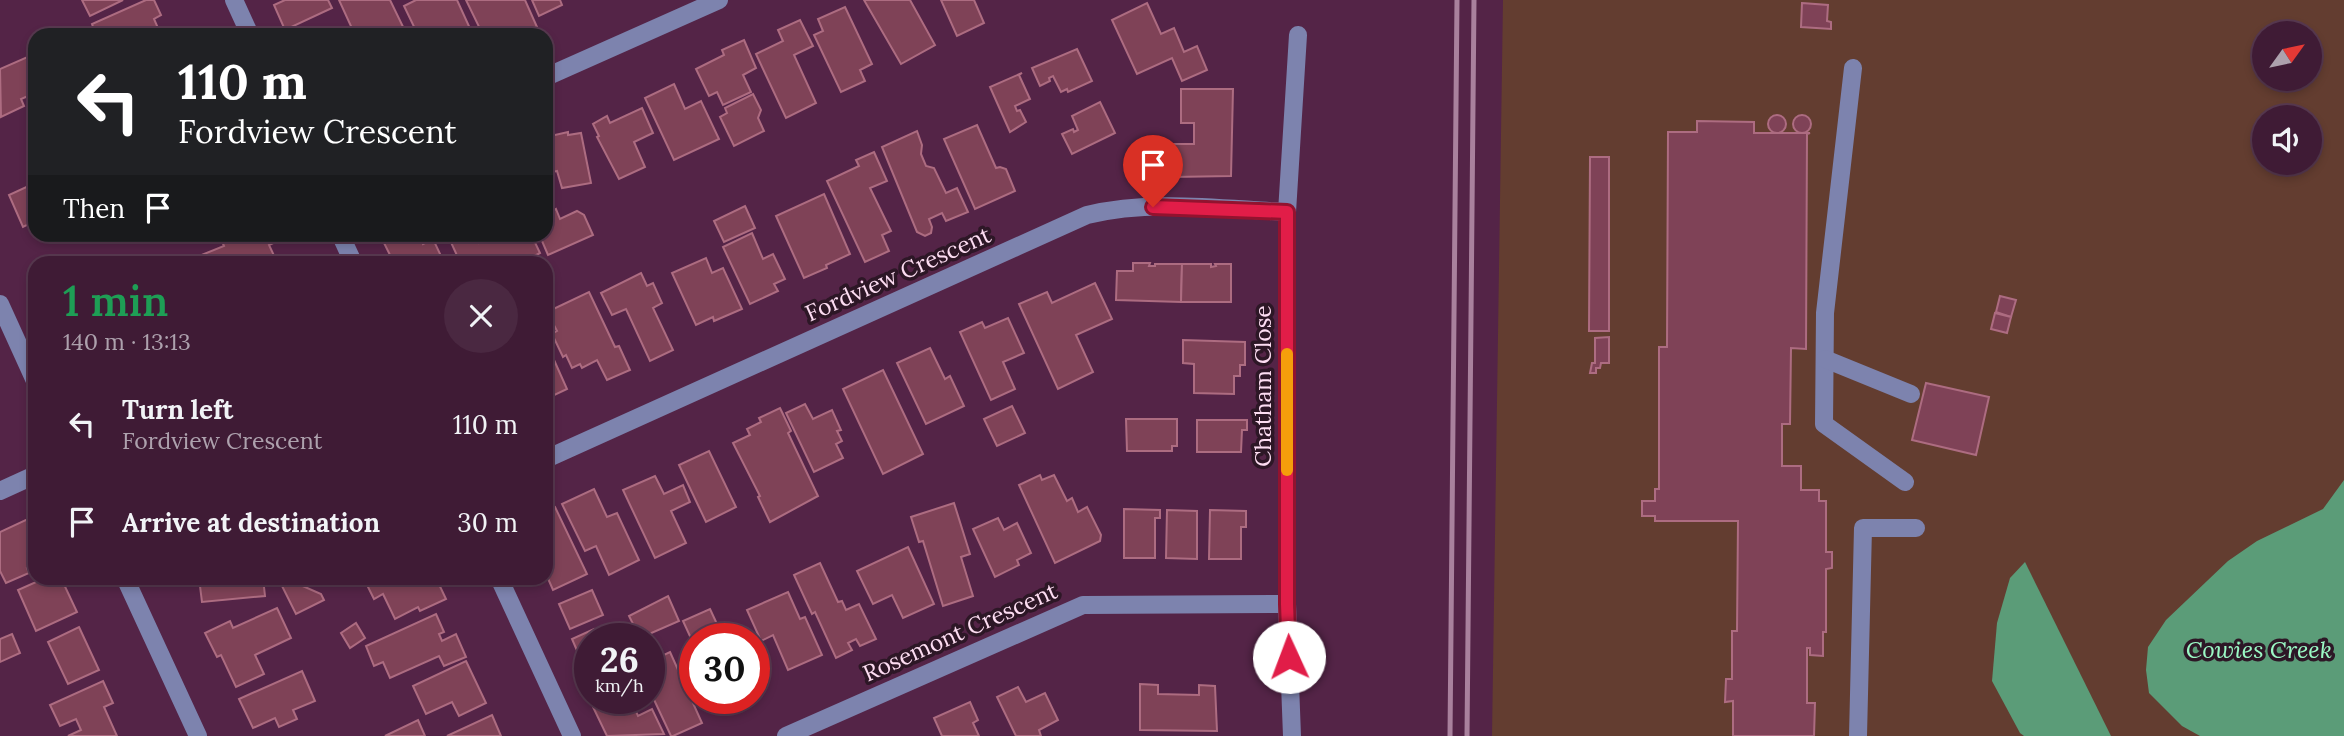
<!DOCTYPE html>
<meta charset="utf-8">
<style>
body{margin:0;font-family:Lora,serif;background:#4a2841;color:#f1f3f6;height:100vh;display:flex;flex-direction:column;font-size:26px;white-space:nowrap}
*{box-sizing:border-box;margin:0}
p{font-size:23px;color:#ada1ad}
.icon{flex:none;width:38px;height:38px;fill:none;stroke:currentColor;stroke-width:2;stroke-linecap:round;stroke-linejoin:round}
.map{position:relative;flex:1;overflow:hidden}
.side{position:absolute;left:28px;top:256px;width:525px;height:329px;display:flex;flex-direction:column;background:#3f1b35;border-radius:21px;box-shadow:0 4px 10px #0003,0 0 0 2px #583950}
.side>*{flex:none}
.guide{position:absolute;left:28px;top:28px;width:525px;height:214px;border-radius:21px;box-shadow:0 4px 10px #0003,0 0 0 2px #583950;background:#202124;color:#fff;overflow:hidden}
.needle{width:46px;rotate:57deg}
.tools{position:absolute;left:2252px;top:21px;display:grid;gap:14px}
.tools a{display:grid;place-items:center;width:70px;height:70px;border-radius:50%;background:#3f1b35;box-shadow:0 4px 10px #0003,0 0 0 2px #583950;font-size:35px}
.speed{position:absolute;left:574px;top:623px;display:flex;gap:14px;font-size:35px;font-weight:700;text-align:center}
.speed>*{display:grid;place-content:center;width:91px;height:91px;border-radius:50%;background:#3f1b35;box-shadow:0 4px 10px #0003,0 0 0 2px #583950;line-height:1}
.speed small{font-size:18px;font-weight:400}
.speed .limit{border:10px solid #d22;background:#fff;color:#111}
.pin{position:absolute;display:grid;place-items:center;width:60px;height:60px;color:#fff;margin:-72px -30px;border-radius:50% 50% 50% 0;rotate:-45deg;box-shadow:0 0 7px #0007}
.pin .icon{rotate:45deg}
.me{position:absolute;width:77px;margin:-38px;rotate:358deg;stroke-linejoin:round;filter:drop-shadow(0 0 5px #0008)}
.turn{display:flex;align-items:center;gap:24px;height:147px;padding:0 35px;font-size:32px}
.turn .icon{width:91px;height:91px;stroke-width:2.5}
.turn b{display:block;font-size:49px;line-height:60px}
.then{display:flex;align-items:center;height:66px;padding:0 35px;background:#0003;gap:14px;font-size:26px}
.round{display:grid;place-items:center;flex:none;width:74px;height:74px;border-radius:37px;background:#4a2841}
.headline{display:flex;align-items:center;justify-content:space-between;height:119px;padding:0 35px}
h1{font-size:42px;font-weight:600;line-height:52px;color:#1e9e55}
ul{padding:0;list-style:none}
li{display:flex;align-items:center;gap:21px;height:98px;padding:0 35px}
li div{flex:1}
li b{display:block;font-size:26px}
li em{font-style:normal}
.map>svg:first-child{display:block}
</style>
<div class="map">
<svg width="2344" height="736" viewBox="0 0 2344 736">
<rect width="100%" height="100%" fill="#542447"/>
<!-- green -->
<path fill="#633d30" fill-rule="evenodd" d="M1503,0H2344V736H1492ZM2264,33H2310V79H2264ZM2264,117H2310V163H2264Z"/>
<!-- water -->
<g fill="#5b9c78">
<path d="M2344,480V736H2200L2182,726L2149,693L2146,670L2148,647L2166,620L2228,561L2257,541L2323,509Z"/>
<path d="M2025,562L2111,736H2024L2020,733L1992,681L1997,623L2010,578Z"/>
</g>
<!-- building -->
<g fill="#7f4257" stroke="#ad6c81" stroke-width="2">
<path d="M82,0H123L90,16Z"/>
<path d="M146,0H154L161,15L154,19L161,35H96L92,24Z"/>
<path d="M285,0H328L332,8L285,30L274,5Z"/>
<path d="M339,0H390L407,35H355Z"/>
<path d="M416,0H457L473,35H418L404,6Z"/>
<path d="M466,0H525L537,27L519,35H483Z"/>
<path d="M532,0H560L562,5L539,16Z"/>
<path d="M864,0H910L935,45L901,64Z"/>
<path d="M941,0H974L984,23L957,36Z"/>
<path d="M1147,3L1161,34L1174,28L1184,52L1197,46L1207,70L1182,81L1172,58L1137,74L1112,20Z"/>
<path d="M1802,3L1828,5L1827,21L1831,22V29L1801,27Z"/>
<path d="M845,7L872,64L860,70L865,81L841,92L814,35L823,31L818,19Z"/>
<path d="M800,20L813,46L794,55L816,103L786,118L756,54L783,41L778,30Z"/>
<path d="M744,40L756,68L743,75L751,92L723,105L717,92L709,96L696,69L724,55L722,50Z"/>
<path d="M1077,49L1092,81L1068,92L1067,89L1061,92L1053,76L1049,78L1050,81L1040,86L1032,68Z"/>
<path d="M32,55L35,63V93L21,99L24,106L1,117L0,69Z"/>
<path d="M1022,73L1019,75L1030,99L1015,106L1017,111L1020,110L1026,122L1010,132L990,87Z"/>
<path d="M674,84L685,109L701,101L719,139L674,160L645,98Z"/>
<path d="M1181,89H1233L1231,176L1172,177V144H1194V123H1181Z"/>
<path d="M753,94L761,110L758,118L764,131L734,146L720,117L727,113L725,108Z"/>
<path d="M1100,102L1115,133L1072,154L1062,134L1073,129L1074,132L1078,130L1072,116Z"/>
<path d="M642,108L653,133L634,142L645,167L619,179L597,137L599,136L593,124L607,116L610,123Z"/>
<circle cx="1777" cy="124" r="9"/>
<circle cx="1802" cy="124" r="9"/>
<path d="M1697,121L1754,122V133H1810L1807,134L1806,349L1791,348L1790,424H1782V466H1801V490H1819V501H1826V552H1832V568L1826,569V632H1823V656L1810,655V648H1807V703H1815L1814,736H1733V701L1725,702L1726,679H1732V631H1737L1738,521H1655V516H1642V501H1655V489H1659V347H1667L1668,132H1697Z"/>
<path d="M977,125L996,168L1000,167L1006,169L1015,191L975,209L944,139Z"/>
<path d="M917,131L922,145L921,154L926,166L934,168L946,193L957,188L968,212L946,221L942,213L929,219L932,227L931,233L925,236L917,232L882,147Z"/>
<path d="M568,132V135L581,133L591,183L562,188L557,171L548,173L546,137Z"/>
<path d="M874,152L887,181L870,188L891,231L882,235L889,251L865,262L827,181L859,166L856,160Z"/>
<path d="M1590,157H1609V331H1589Z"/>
<path d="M35,183V221L23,227L9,195Z"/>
<path d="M824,194L850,254L826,265L827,268L804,278L776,216Z"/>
<path d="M745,206L755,228L724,242L714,221Z"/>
<path d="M556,209L560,219L577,211L584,215L593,235L548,255L539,234H546V214Z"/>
<path d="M752,233L763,259L773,254L785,279L774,284L778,291L750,304L723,247Z"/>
<path d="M219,234H278L280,240L269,245L277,262H202L199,256L224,246Z"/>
<path d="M386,234H419L423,244L433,239L441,256L427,262H405L402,257L393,261L381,237Z"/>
<path d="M457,234H474L479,243L498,234H531L540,253L523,262H460L449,238Z"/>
<path d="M706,258L712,273L723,268L742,309L714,321L713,317L696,325L672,273Z"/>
<path d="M1133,263H1150L1149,266H1155V264H1182L1181,302L1116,300L1117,271H1133Z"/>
<path d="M1182,264H1211V267L1216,266L1215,264H1231V302H1181Z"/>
<path d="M641,273L647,286L653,283L662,303L653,308L673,350L650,361L626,309L612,315L601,293Z"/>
<path d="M1095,283L1112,319L1076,335L1093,372L1058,389L1019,304L1047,292L1052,303Z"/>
<path d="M589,292L615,347L619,346L630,370L607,380L597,360L582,368L580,364L572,368L566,355L563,357L552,334L557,331L547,312Z"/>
<path d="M2000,296L2016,300L2011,317L1996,312Z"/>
<path d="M1995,313L2011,317L2007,333L1991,329Z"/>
<path d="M1008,318L1024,353L1003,362L1015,389L991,400L960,332L982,322L985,328Z"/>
<path d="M1609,337V363H1601L1600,368H1596V373H1590L1592,363H1595V338Z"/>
<path d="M1183,340L1245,342V365H1240V376H1234V394L1194,393V364L1183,363Z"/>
<path d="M546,342L567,389L546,399Z"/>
<path d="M930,348L945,379L950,376L964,406L926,424L897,363Z"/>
<path d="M883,370L923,454L883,474L843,389Z"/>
<path d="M1926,383L1989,397L1976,455L1912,440Z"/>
<path d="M805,404L813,419L832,410L841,430L837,431L842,441L836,444L843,458L814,472L786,413Z"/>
<path d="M1012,406L1025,433L997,446L984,419Z"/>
<path d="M780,408L791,431L788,433L818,496L770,522L758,497L760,496L733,443L750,435L747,429L761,422L759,418Z"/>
<path d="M1126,419H1177V446H1172V451H1127Z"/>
<path d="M1197,420H1247V430H1242L1241,452H1197Z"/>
<path d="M709,451L736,507L706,522L679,465Z"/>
<path d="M1040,475L1042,480L1054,475L1067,501L1072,498L1078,512L1087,507L1101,535L1100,541L1055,563L1019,485Z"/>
<path d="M655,476L664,494L683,485L690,502L671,511L686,543L655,558L623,490Z"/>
<path d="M594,489L607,517L617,513L639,560L609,575L596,546L585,551L562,504Z"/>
<path d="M954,503L970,554L961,557L973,596L943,606L923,541L919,542L911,517Z"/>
<path d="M555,507L587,574L553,590L546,574V511Z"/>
<path d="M1124,509L1160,510V518H1155V558H1124Z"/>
<path d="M1167,510L1197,511V559L1166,558Z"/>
<path d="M1210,510L1246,511V527H1241V559H1209Z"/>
<path d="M30,518L35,529V538L29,540L35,553V565L27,568L29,573L6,583L0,571V532Z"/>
<path d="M998,518L1004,530L1017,523L1031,553L1017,560L1019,565L995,577L973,529Z"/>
<path d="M908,547L934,604L903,618L892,595L873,604L857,571Z"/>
<path d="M820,563L838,602L842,601L846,610L859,604L876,639L860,646L856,639L848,643L852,650L836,658L815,612L812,614L794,575Z"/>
<path d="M45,578H61L77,612L36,631L18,590Z"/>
<path d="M199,578H263L265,596L202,602Z"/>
<path d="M375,578H429L431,581L436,578L446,599L420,611L418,607L395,619L383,594L374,599L366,583Z"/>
<path d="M289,580L321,594L324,600L296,614L281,584Z"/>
<path d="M592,590L603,615L570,629L559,604Z"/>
<path d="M788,592L800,619L805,617L822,655L788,670L773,635L761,641L747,610Z"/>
<path d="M668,596L679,621L640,638L629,616Z"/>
<path d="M277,608L291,638L255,655L264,674L236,687L221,655L217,657L205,633L230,621L233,628Z"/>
<path d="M710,609L724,639H695V647L683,621Z"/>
<path d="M436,614L444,632L439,634L442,641L456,634L466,657L444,666L439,656L390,678L383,662L374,666L366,646Z"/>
<path d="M356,623L365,638L350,648L341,633Z"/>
<path d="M79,627L99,670L68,684L48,642Z"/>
<path d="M594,629L599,639H590V690L578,663L582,662L572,639Z"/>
<path d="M12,634L20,653L0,662V639Z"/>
<path d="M670,652L702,723L673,736H671L649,689V662Z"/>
<path d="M466,661L486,703L459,716L452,702L426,714L413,686Z"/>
<path d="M302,671L315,701L293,710L297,719L279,727L275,718L253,728L239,699Z"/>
<path d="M103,681L113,703L104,707L117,736H68L81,730L76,719L60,726L50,705Z"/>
<path d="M1140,684L1158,685V694L1199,695V685L1215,686L1217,731L1140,730Z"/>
<path d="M1018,687L1026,702L1045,693L1058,720L1039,730L1041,736H1016L997,697Z"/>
<path d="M611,698H630L638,716L652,709L664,734L607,736L593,707Z"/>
<path d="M970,702L978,720L973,723L979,736H942L934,718Z"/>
<path d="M492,715L501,736H447Z"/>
<path d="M418,720L425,736H385Z"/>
</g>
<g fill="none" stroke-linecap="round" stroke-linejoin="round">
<!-- minor -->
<g stroke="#7d83ae" stroke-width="18">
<path d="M234,0L250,35"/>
<path d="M1853,68L1825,313L1824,424L1905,482"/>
<path d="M546,77L719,0"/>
<path d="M340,234L353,262"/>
<path d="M0,304L35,381"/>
<path d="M1825,359L1911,394"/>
<path d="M546,459L1087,215C1151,199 1222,209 1287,212"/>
<path d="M0,491L35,475"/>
<path d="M125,578L198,736"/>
<path d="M499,578L572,736"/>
<path d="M786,736L1083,605L1287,604"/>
<path d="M1292,736L1287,604V212L1298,35"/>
<path d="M1858,736L1863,528H1916"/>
</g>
<!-- rail -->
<g stroke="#a9819d" stroke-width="5">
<path d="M1450,736L1457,0"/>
<path d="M1467,736L1474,0"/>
</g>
</g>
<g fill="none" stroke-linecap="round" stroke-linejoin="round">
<defs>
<path id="route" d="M1153,207L1287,212V604L1289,657"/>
</defs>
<!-- route casing -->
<use href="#route" stroke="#92132f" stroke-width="18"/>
<!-- route -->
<use href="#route" stroke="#e11d48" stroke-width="12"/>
<!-- slow -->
<path stroke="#f59e0b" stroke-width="12" d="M1287,354V470"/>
</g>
<g text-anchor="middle" stroke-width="7" stroke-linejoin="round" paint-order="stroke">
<!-- street labels -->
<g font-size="23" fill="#fdddf2" stroke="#2d1726">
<text transform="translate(898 274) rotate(-24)" y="8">Fordview Crescent</text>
<text transform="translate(1263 386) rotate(-90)" y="8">Chatham Close</text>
<text transform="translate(960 632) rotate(-24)" y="8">Rosemont Crescent</text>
</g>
<!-- water labels -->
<g font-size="24" font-style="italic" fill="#9bf9c5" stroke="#2d1726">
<text x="2259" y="658">Cowies Creek</text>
</g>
</g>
</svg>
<div class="tools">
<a><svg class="needle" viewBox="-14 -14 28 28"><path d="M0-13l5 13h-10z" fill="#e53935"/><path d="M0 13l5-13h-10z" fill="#ada1ad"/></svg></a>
<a><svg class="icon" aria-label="sound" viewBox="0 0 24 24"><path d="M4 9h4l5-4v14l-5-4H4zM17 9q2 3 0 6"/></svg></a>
</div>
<div class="speed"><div>26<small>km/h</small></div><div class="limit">30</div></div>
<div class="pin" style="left:1153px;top:207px;background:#d93025"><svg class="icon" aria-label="arrive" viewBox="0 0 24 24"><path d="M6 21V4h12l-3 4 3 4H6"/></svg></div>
<svg class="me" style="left:1289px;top:657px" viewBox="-20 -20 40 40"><circle r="19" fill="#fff"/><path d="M0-13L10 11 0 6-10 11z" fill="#e11d48"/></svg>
<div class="guide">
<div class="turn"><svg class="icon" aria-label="left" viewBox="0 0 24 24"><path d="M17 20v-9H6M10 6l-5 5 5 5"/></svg><div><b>110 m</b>Fordview Crescent</div></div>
<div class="then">Then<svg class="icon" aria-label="arrive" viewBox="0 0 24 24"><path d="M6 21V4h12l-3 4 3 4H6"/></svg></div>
</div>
<section class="side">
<div class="headline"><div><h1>1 min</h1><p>140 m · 13:13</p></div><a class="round"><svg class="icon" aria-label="close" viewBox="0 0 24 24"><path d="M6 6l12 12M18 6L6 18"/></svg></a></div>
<ul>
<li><svg class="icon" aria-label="left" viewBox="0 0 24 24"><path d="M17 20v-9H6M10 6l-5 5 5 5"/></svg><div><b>Turn left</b><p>Fordview Crescent</p></div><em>110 m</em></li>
<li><svg class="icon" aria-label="arrive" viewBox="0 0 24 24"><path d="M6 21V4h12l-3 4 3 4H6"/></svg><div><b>Arrive at destination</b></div><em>30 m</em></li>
</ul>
</section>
</div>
